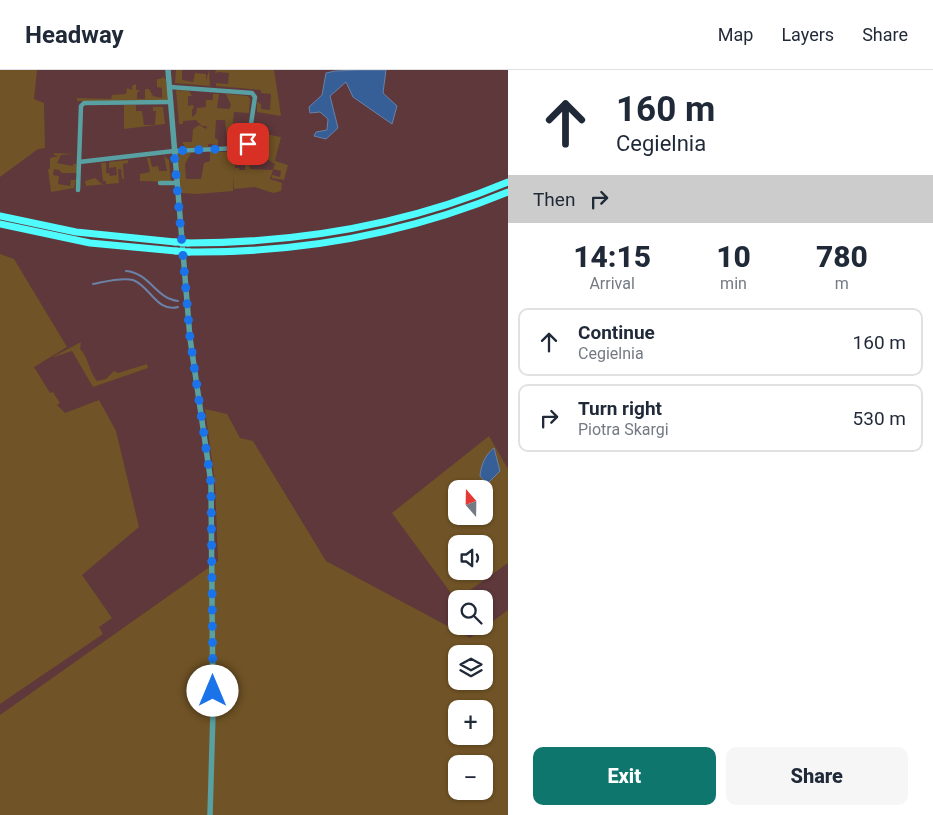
<!DOCTYPE html>
<meta charset="utf-8">
<style>
body{margin:0;font-family:Roboto,sans-serif;background:#f6f6f7;color:#1f2937;height:100vh;display:flex;flex-direction:column;font-size:19px;white-space:nowrap}
*{box-sizing:border-box;margin:0}
p{font-size:16px;color:#747a83}
.icon{flex:none;width:28px;height:28px;fill:none;stroke:currentColor;stroke-width:2;stroke-linecap:round;stroke-linejoin:round}
.map{position:relative;flex:1;overflow:hidden}
.drawer{display:flex;flex-direction:column;background:#fff;width:425px}
.drawer>*{flex:none}
.hud{background:#fff;color:#1f2937;overflow:hidden}
.needle{width:32px;rotate:340deg}
.buttons{position:absolute;left:448px;top:410px;display:grid;gap:10px}
.buttons a{display:grid;place-items:center;width:45px;height:45px;border-radius:10px;background:#fff;box-shadow:0 1px 4px #0004;font-size:25px}
.pin{position:absolute;display:grid;place-items:center;width:42px;height:42px;color:#fff;margin:-21px;border-radius:10px;box-shadow:0 2px 8px #0006}
.me{position:absolute;width:55px;margin:-28px;rotate:0deg;stroke-linejoin:round;filter:drop-shadow(0 0 4px #0008)}
.turn{display:flex;align-items:center;gap:18px;height:105px;padding:0 25px;font-size:22px}
.turn .icon{width:65px;height:65px;stroke-width:2.5}
.turn b{display:block;font-size:35px;line-height:42px}
.then{display:flex;align-items:center;height:48px;padding:0 25px;background:#0003;gap:10px;font-size:19px}
.eta{display:flex;justify-content:space-evenly;align-items:center;height:85px;text-align:center}
.eta b{font-size:30px;font-weight:800;line-height:35px}
.cta{display:flex;gap:10px;margin-top:auto;padding:10px 25px}
.cta a{flex:1;height:58px;border-radius:10px;background:#0f766e;color:#fff;font-size:20px;font-weight:800;line-height:58px;text-align:center}
.cta a+a{background:#f6f6f7;color:#1f2937}
ul{padding:0;list-style:none}
li{display:flex;align-items:center;gap:15px;height:68px;margin:0 10px 8px;padding:0 15px;border:2px solid #e0e1e3;border-radius:10px}
li div{flex:1}
li b{display:block;font-size:19px}
li em{font-style:normal}
header{display:flex;align-items:center;gap:30px;box-sizing:border-box;height:70px;padding:0 25px;background:#fff;border-bottom:1px solid #e0e1e3}
header strong{font-size:24px}
nav{display:flex;gap:28px;margin-inline-start:auto;font-size:18px}
main{display:flex;flex:1;min-height:0}
.map>svg:first-child{display:block}
</style>
<header>
<strong>Headway</strong>
<nav><a>Map</a><a>Layers</a><a>Share</a></nav>
</header>
<main>
<div class="map">
<svg width="508" height="745" viewBox="0 0 508 745">
<rect width="100%" height="100%" fill="#5e383a"/>
<!-- green -->
<g fill="#705326" fill-rule="evenodd">
<path d="M0,0H37L34,29L44,33L45,78L38,79L0,107Z"/>
<path d="M176,0H182V10L193,12L195,3L206,4V11L209,0L210,16L175,13Z"/>
<path d="M216,0H274L281,46L257,42V32L261,34V39L270,40L271,24L261,23V20L216,16V13L228,14L229,3L218,2L215,4Z"/>
<path d="M162,7L166,9L168,28L165,31H77V28L111,29L112,25L126,24L127,18L132,20V16L136,14V20H140L137,23V29H145V19H149L153,26L162,28V18L157,17V9H161Z"/>
<path d="M176,20L189,21L192,26H188V36L193,35L194,37L192,40V47L196,44L197,38L206,37V30H213V24H219L217,38L229,39L231,35L226,24L248,26L250,29L249,43L234,42L232,61L234,63H242L243,57H247L246,70L240,75L228,76L225,50H216L215,68L218,70V75L208,74V77L186,78L182,72H192L193,59L199,55L206,59L207,56H202L196,50L183,51V54H179Z"/>
<path d="M124,35H136V41H142L144,55H155L156,41H153V37H163L165,54L124,59Z"/>
<path d="M254,62L281,67L275,91L288,95L284,110L272,108V105L280,107L281,101L273,99L275,94L253,81H255L254,70H256L259,78L267,77V66L254,65Z"/>
<path d="M248,81L250,99L273,100L270,109L282,113L281,121L273,123L255,117L234,119L233,106V121L197,124L181,123L178,83H191L185,94L186,109H201L204,93L210,91V82H235V98H239L240,100H245V88L240,87V82Z"/>
<path d="M54,83L74,84L61,85L57,93L73,96V94H77V103H62L59,100L54,99L53,105L59,106L58,114L70,116L71,110H76L74,118L51,122L48,99H50V88L59,86L54,85Z"/>
<path d="M164,86L169,90L171,112L140,111V104L150,102L147,88H150L152,97L158,96L159,101H167Z"/>
<path d="M128,90V93L123,94L124,109H122L121,99H118L119,113L86,116L85,111L95,108L102,114H106V111H103L101,93H106V103H109L110,106L117,105L116,97L109,98V92Z"/>
<path d="M0,184L14,189L67,277L34,297L50,323L53,322L60,333L57,335L65,343L99,330L116,361L139,457L82,505L112,548L99,557L103,564L0,634Z"/>
<path d="M81,272L80,279C88,286 89,302 97,311L106,309L114,301L118,303L147,294L148,298L93,317L72,281L51,288Z"/>
<path d="M205,339L227,344L240,368L253,371L326,491L470,568L508,540V745H0V645L218,491L215,413ZM456,584H484V611H456ZM456,639H484V666H456ZM456,694H484V721H456Z"/>
<path d="M489,366L508,399V493L456,530L392,443ZM456,419H484V446H456ZM456,474H484V501H456Z"/>
</g>
<!-- water -->
<g fill="#365f97" stroke="#6b81a8">
<path d="M358,0H386L383,23L397,36L392,54L353,27L346,12L330,26L338,58L326,69L314,66L316,62L327,60L328,49L320,42L310,43L309,37L322,25L326,3L335,1Z"/>
<path d="M494,378L500,401L487,414L480,406C481,395 485,385 494,378Z"/>
</g>
<g fill="none" stroke-linecap="round" stroke-linejoin="round">
<!-- stream -->
<g stroke="#6b81a8" stroke-width="2">
<path d="M126,201C150,203 156,229 178,231"/>
<path d="M93,214C104,212 121,207 133,210C150,216 157,243 178,237"/>
</g>
<!-- minor -->
<g stroke="#58a0a1" stroke-width="4.5">
<path d="M79,92L174,81L240,78L248,74L255,27L252,23L170,17"/>
<path d="M160,113H177"/>
<path d="M78,120L81,36L84,33L171,32"/>
</g>
<!-- tertiary -->
<path stroke="#58a0a1" stroke-width="5.5" d="M168,0L190,268L211,413L213,642L210,745"/>
<!-- primary -->
<g stroke="#4ffbfd" stroke-width="7">
<path d="M0,146L76,162L175,172"/>
<path d="M0,154L90,173L176,181"/>
<path d="M188,173C298,173 406,155 508,112"/>
<path d="M189,182C298,183 407,164 508,122"/>
</g>
<!-- primary-bridge -->
<g stroke="#4ffbfd" stroke-width="7">
<path d="M175,172L188,173"/>
<path d="M176,181L189,182"/>
</g>
</g>
<g fill="none" stroke-linecap="round" stroke-linejoin="round">
<!-- route -->
<path stroke="#1a73e8" stroke-width="9" stroke-dasharray="0 16.2" d="M213,621L211,413L190,268L174,81L240,78L248,74"/>
</g>
</svg>
<div class="buttons">
<a><svg class="needle" viewBox="-14 -14 28 28"><path d="M0-13l5 13h-10z" fill="#e53935"/><path d="M0 13l5-13h-10z" fill="#747a83"/></svg></a>
<a><svg class="icon" aria-label="sound" viewBox="0 0 24 24"><path d="M4 9h4l5-4v14l-5-4H4zM17 9q2 3 0 6"/></svg></a>
<a><svg class="icon" aria-label="search" viewBox="0 0 24 24"><circle cx="10" cy="10" r="6"/><path d="M15 15l6 6"/></svg></a>
<a><svg class="icon" aria-label="layers" viewBox="0 0 24 24"><path d="M12 4l9 5-9 5-9-5zM3 14l9 5 9-5"/></svg></a>
<a>+</a>
<a>−</a>
</div>
<div class="pin" style="left:248px;top:74px;background:#d93025"><svg class="icon" aria-label="arrive" viewBox="0 0 24 24"><path d="M6 21V4h12l-3 4 3 4H6"/></svg></div>
<svg class="me" style="left:213px;top:621px" viewBox="-20 -20 40 40"><circle r="19" fill="#fff"/><path d="M0-13L10 11 0 6-10 11z" fill="#1a73e8"/></svg>
</div>
<section class="drawer">
<div class="hud">
<div class="turn"><svg class="icon" aria-label="ahead" viewBox="0 0 24 24"><path d="M12 20V5M6 11l6-6 6 6"/></svg><div><b>160 m</b>Cegielnia</div></div>
<div class="then">Then<svg class="icon" aria-label="right" viewBox="0 0 24 24"><path d="M7 20v-9h11M14 6l5 5-5 5"/></svg></div>
</div>
<div class="eta">
<div><b>14:15</b><p>Arrival</p></div>
<div><b>10</b><p>min</p></div>
<div><b>780</b><p>m</p></div>
</div>
<ul>
<li><svg class="icon" aria-label="ahead" viewBox="0 0 24 24"><path d="M12 20V5M6 11l6-6 6 6"/></svg><div><b>Continue</b><p>Cegielnia</p></div><em>160 m</em></li>
<li><svg class="icon" aria-label="right" viewBox="0 0 24 24"><path d="M7 20v-9h11M14 6l5 5-5 5"/></svg><div><b>Turn right</b><p>Piotra Skargi</p></div><em>530 m</em></li>
</ul>
<div class="cta"><a>Exit</a><a>Share</a></div>
</section>
</main>
